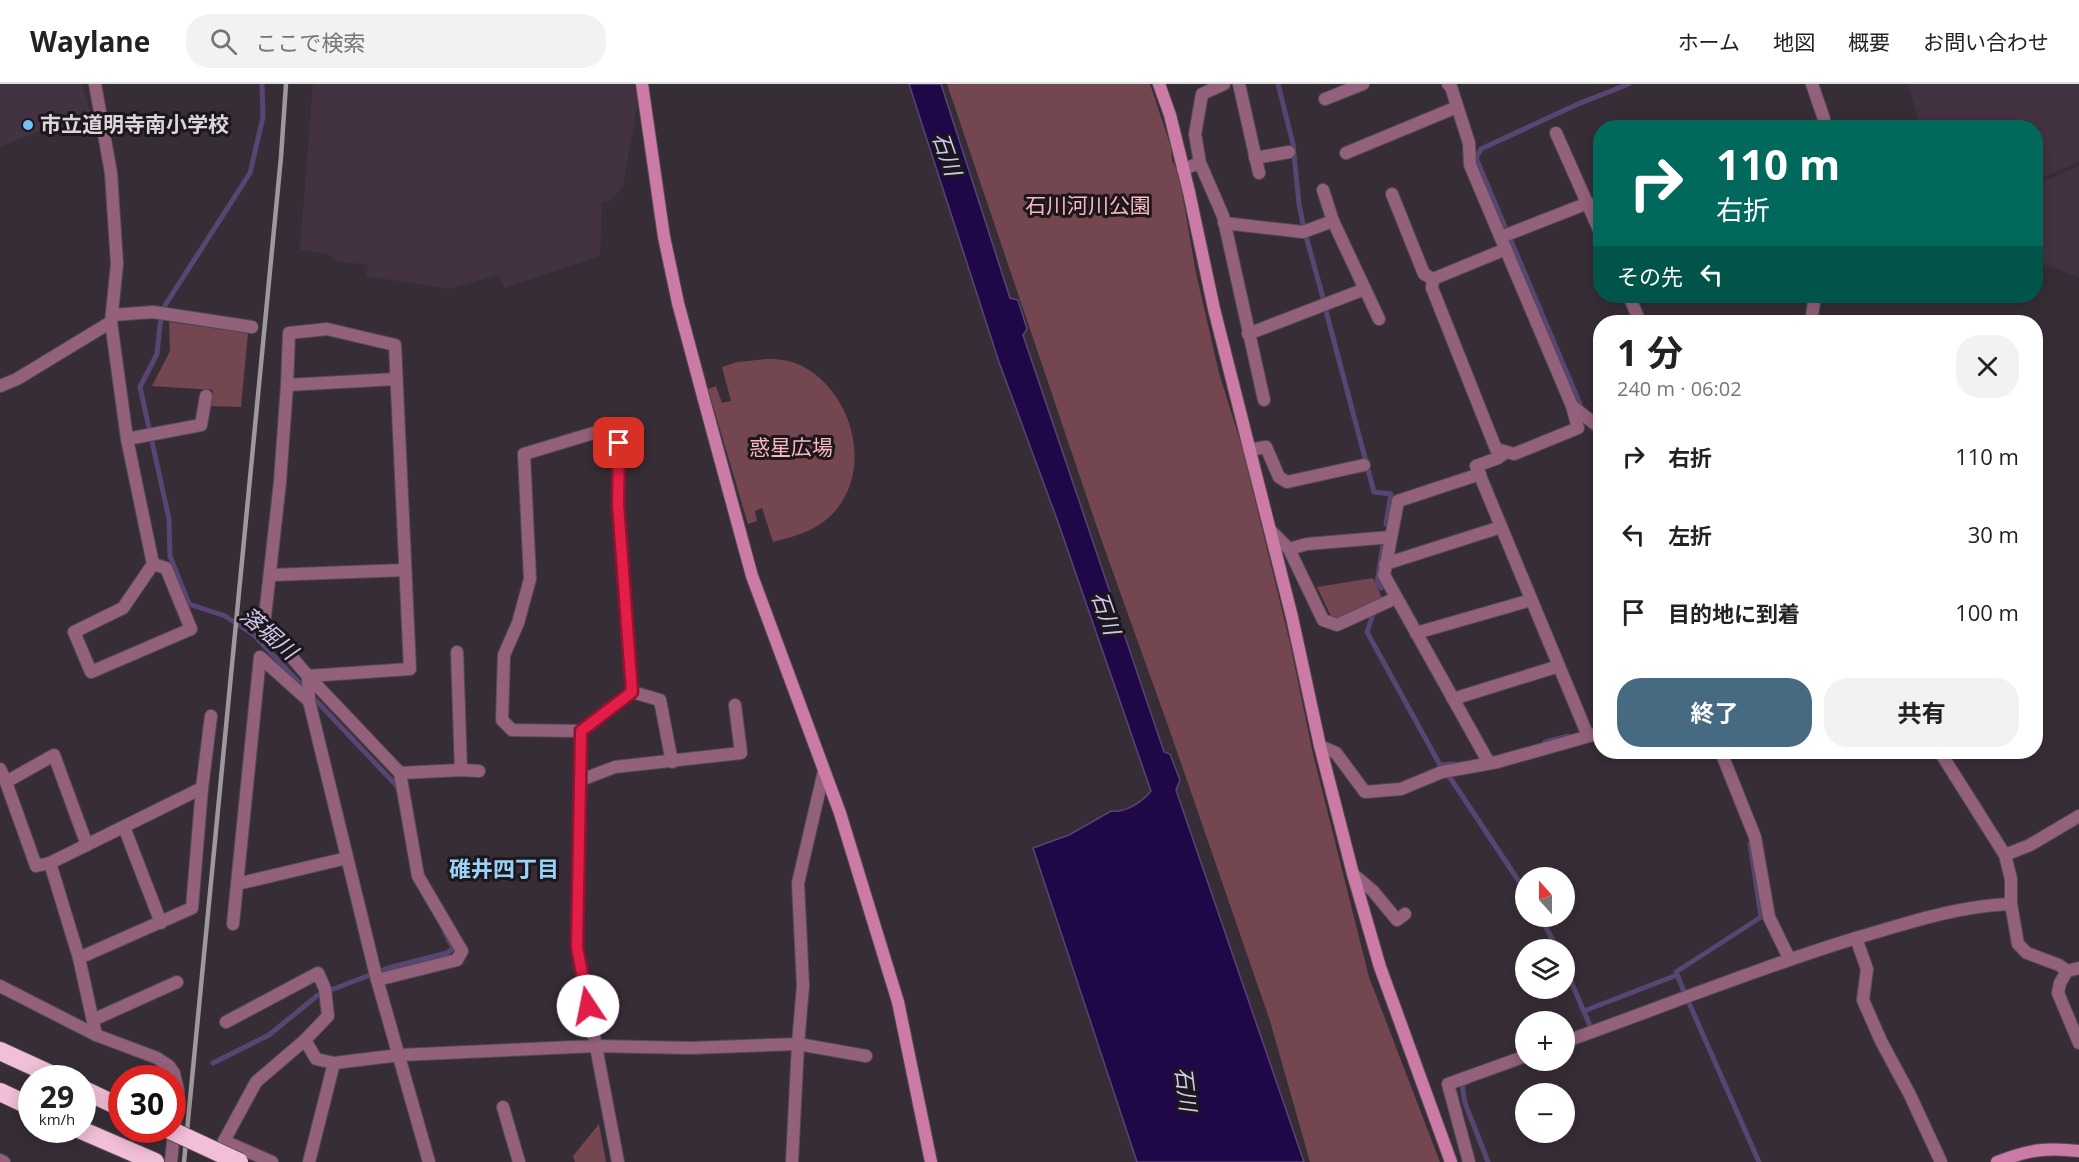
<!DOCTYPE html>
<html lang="ja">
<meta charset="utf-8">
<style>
body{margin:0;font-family:"Open Sans","Noto Sans JP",sans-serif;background:#f2f2f2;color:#222;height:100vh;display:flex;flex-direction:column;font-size:22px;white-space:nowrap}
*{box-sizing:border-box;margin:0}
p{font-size:20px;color:#767676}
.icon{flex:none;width:33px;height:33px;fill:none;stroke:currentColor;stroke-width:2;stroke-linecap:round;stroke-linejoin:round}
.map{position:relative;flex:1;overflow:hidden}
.details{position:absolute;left:1593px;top:231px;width:450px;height:444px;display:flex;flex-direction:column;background:#fff;border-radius:24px;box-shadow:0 3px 15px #0003}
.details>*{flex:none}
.guide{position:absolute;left:1593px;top:36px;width:450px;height:183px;border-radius:24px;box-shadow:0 3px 15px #0003;background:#00695c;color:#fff;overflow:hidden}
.needle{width:39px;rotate:339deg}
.tools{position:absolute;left:1515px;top:783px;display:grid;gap:12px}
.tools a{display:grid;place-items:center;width:60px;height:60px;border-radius:50%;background:#fff;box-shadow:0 3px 15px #0003;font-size:30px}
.speed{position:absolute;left:18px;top:981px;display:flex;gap:12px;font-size:30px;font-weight:700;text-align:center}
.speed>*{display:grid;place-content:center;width:78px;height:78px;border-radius:50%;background:#fff;box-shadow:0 3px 15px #0003;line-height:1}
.speed small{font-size:15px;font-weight:400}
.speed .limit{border:9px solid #d22;background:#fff;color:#111}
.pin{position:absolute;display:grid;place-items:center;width:51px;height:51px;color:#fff;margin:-26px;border-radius:12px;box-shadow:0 3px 9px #0006}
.me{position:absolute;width:66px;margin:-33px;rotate:349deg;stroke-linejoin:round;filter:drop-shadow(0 0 4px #0008)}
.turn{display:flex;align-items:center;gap:21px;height:126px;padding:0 24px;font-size:27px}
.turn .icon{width:78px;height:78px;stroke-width:2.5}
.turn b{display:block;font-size:42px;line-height:51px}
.then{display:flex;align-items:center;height:57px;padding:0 24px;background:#0003;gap:12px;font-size:22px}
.round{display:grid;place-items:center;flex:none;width:63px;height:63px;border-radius:24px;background:#f2f2f2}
.headline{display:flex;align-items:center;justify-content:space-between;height:102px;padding:0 24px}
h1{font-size:36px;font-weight:700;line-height:45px}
.primary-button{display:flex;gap:12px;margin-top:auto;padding:12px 24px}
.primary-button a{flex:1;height:69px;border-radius:24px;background:#466a81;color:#fff;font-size:24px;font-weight:700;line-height:69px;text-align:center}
.primary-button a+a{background:#f2f2f2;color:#222}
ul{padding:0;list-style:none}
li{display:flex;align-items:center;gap:18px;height:78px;padding:0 24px}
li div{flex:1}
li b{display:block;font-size:22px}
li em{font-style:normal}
header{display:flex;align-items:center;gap:36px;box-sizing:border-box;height:84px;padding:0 30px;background:#fff;border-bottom:2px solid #e0e0e0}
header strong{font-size:28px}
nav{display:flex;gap:33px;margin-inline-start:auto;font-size:21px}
.search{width:420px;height:54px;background:#f2f2f2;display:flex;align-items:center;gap:15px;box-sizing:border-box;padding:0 21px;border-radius:24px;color:#767676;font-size:22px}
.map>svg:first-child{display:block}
</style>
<header>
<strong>Waylane</strong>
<div class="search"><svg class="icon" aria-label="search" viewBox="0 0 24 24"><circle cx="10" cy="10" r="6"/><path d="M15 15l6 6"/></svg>ここで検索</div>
<nav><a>ホーム</a><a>地図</a><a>概要</a><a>お問い合わせ</a></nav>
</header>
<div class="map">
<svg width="2079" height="1078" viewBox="0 0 2079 1078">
<rect width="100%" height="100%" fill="#372d36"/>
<!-- built -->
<g fill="#433342">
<path d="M0,0H82L90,27L0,63Z"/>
<path d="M313,0H634L638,17L623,103L609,117L602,119L600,172L504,204L498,191L449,205L366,192L368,181L336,177L329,171L300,165Z"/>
<path d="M1908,0H2079V78L2036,96V44L1921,43Z"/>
<path d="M2079,82V193L2036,178V101Z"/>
</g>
<!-- green -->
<g fill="#744650">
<path d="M947,0H1150L1171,63L1172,77L1175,82L1181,103L1196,189L1219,289L1242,363L1290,559L1313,670L1369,893L1440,1078H1310L1270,937L1172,653L1100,452Z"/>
<path d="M169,238L248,249L241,323L211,322L213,306L152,302L170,267Z"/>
<path d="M766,275C778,275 791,276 802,282C855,309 876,393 827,435C812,448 792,453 773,458L762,424L755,427L757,437L748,440L708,305L716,302L722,319L731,317L722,283L737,278Z"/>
<path d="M1373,494L1382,514L1341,534L1331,532L1317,503Z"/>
<path d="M599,1040L606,1078H575L573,1072Z"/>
</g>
<!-- water -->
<path fill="#200747" stroke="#584573" stroke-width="1.5" d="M909,0H941L1010,214L1018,216L1027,245L1023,251L1164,668L1170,670L1180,696L1176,706L1304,1078H1137L1033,764L1069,751L1111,727C1126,729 1142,718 1151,707L1058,438L999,278Z"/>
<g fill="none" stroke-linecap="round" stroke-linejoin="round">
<!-- stream -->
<g stroke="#584573" stroke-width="5">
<path d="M262,0L263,33L250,89L164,223L160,241L157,270L140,303L169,435L170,472L189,520L225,532L254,551L396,701L399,707"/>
<path d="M1278,0L1293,60L1299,120L1303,140"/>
<path d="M1306,152L1323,214"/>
<path d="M1326,227L1374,408L1391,410L1386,440"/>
<path d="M1580,320L1476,74L1481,65L1578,20L1629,0"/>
<path d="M1381,504L1377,498L1383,461"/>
<path d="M1373,530L1367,548L1440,681L1454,680"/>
<path d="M1545,658L1568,652"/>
<path d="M1449,692L1526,808"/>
<path d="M1540,832L1558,866"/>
<path d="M1564,881L1591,944"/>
<path d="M1685,910L1676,888L1761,833L1750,760"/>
<path d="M1689,919L1759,1078"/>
<path d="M1584,927L1677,891"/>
<path d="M213,979L269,951L318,911L388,884L447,869L453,864L445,849"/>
<path d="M1468,998L1462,1001L1465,1019L1488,1078"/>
</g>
<defs>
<g id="street">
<path d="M1239,0L1259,89"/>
<path d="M1448,0L1451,3L1469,59L1470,81L1572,322L1600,344"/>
<path d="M1812,0L1824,35V44"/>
<path d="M1325,15L1363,0"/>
<path d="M1556,49L1600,148"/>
<path d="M1346,69L1457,23"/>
<path d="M1255,74L1289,68"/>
<path d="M1200,79L1223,132L1264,316"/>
<path d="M1183,85L1200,79L1195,50L1202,10L1224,0"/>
<path d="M1323,106L1333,137L1379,235"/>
<path d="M1392,110L1424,190L1433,195L1506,165"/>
<path d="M1224,139L1303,148L1333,137"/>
<path d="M1501,153L1588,119"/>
<path d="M1433,195L1432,204L1496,365L1514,370L1578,344L1572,322"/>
<path d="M1629,212L1640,238"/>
<path d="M112,231L153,228L252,243"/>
<path d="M111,238L127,355L153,480L123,524L74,548L91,588L191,545L166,484L153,480"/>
<path d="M1811,238L1815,212"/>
<path d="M1248,250L1365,205"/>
<path d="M396,295L287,301L280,398L264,541L308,592L400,689L461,686L479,687"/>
<path d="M287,301L289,249L327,245L395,261L410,585L308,592"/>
<path d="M0,302L17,295L111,238L117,180L111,89L95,0"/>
<path d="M127,355L201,341L206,312"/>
<path d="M1249,366L1266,363L1279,393L1287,398L1364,381"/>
<path d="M1506,368L1498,374L1476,382L1588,652"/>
<path d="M1480,390L1398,417L1384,491L1489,679"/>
<path d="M1270,446L1289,465L1323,536L1337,541L1396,514"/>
<path d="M1289,465L1307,460L1391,453"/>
<path d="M1385,480L1501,443"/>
<path d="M271,491L405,486"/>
<path d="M1416,549L1531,516"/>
<path d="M457,568L461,686"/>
<path d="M308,592L309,617L376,892L429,1078"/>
<path d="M632,608L660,616L672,678"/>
<path d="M1453,615L1559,582"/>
<path d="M581,647L632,608L618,420L620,341L524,370L530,495L518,539L504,571L502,636L512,646L581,647L577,863L618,1078"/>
<path d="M1320,662L1336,669L1365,708L1401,705L1442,688L1497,678L1600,649"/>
<path d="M1721,668L1755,753L1769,833L1789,874"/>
<path d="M1940,668L2005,771L2011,795V820L2018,860L2027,869L2059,881L2067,887L2060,899L2058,909L2079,959"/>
<path d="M0,685L6,698"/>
<path d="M581,696L615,683L741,669L735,621"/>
<path d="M124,743L161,839"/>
<path d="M87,761L54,671L6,698L36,782L50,779L79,874L96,951"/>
<path d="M2005,771L2030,761L2079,732"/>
<path d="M50,779L202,704"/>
<path d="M1353,790L1373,807L1397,836L1405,830"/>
<path d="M237,800L347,774"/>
<path d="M233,840L260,573L309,617"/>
<path d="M1856,854L1867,885L1863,916L1881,957L1910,1011L1941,1078"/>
<path d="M79,874L192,824L202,704L211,632"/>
<path d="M2067,887L2079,884"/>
<path d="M377,896L457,876L462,867L418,792L400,689"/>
<path d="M0,902L96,951L157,974L169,982L174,989L178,1006L171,1078"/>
<path d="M93,936L177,898"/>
<path d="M305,956L316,975L334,979L400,971L596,962L690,964L798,960L803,902L798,799L824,687"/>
<path d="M1564,958C1662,923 1758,884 1856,854C1908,839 1957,822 2011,820"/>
<path d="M503,1023L519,1078"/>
<path d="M224,1057L272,1078"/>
<path d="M0,1076L4,1078"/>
<path d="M221,1076L224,1057L256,998L305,956L328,932L325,905L318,889L226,938"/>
<path d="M309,1078L334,979"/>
<path d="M792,1078L798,960L866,972"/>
<path d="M1469,1078L1448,1000L1526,972"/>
</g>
<g id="secondary">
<path d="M642,0L664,153L678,219L704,316L752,492L840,729L898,918L931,1078"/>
<path d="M1159,0L1170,31L1189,108L1214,225L1292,533L1320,662L1353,790L1380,883L1451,1078"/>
<path d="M1997,1078C2028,1066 2046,1063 2079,1067"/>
</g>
<g id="highway">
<path d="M0,967L59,994"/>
<path d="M82,1005L122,1024"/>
<path d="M0,1008L32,1023"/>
<path d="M81,1046L155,1078"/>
</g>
</defs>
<!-- street casing -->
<use href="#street" stroke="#554b54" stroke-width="14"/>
<!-- secondary casing -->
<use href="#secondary" stroke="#554b54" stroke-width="14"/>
<!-- highway casing -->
<use href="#highway" stroke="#554b54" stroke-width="20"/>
<!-- street -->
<use href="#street" stroke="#94617c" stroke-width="12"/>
<!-- secondary -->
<use href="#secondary" stroke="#cc7ba6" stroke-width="12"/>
<!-- highway -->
<use href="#highway" stroke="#f2bfd8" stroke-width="18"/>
<!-- rail -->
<path stroke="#a0989f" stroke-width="4.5" d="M184,1078L281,73L286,0"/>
<defs>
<path id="highway-bridge" d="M170,1046L239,1078"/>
</defs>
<!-- highway-bridge casing -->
<use href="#highway-bridge" stroke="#554b54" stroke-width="20" stroke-linecap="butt"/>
<!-- highway-bridge -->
<use href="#highway-bridge" stroke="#f2bfd8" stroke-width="18"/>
</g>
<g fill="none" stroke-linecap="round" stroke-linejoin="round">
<defs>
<path id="route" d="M588,922L577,863L581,647L632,608L618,420L619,359"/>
</defs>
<!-- route casing -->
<use href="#route" stroke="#92132f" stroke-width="15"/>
<!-- route -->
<use href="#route" stroke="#e11d48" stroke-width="10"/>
</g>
<!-- markers -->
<circle fill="#72c1f5" stroke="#1c171b" stroke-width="2" cx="28" cy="41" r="6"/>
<g text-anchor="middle" stroke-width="6" stroke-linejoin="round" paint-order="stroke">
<!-- poi labels -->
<g font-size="21" font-weight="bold" fill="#dcd5db" stroke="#1c171b" text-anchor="start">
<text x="40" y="48">市立道明寺南小学校</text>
</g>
<!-- park labels -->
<g font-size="21" fill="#fbb6c4" stroke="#1c171b">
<text x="1088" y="129">石川河川公園</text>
<text x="791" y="371">惑星広場</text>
</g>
<!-- water labels -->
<g font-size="22" font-style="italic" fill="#cfc8ef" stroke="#1c171b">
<text transform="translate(947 70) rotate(71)" y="8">石川</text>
<text transform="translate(1106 529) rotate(71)" y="8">石川</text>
<text transform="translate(269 549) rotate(41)" y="8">落堀川</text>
<text transform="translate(1186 1005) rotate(83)" y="8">石川</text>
</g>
<!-- neighbourhood labels -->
<g font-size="22" font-weight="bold" fill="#99d2f9" stroke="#1c171b">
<text x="504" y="793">碓井四丁目</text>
</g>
</g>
</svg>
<div class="tools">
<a><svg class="needle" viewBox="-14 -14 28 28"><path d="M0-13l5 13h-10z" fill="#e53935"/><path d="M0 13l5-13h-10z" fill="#767676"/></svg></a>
<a><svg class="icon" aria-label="layers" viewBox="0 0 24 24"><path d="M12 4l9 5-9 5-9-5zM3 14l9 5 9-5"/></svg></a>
<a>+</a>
<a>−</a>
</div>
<div class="speed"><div>29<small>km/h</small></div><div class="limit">30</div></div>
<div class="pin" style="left:619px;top:359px;background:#d93025"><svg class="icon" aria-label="arrive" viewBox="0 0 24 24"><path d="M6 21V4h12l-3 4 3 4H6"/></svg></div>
<svg class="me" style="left:588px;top:922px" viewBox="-20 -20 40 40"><circle r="19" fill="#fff"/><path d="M0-13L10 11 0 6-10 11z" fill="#e11d48"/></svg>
<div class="guide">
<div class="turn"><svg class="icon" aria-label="right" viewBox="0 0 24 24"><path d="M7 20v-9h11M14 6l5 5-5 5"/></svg><div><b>110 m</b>右折</div></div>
<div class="then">その先<svg class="icon" aria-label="left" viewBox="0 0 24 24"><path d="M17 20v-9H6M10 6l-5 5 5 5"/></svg></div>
</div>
<section class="details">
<div class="headline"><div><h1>1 分</h1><p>240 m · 06:02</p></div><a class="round"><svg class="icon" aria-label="close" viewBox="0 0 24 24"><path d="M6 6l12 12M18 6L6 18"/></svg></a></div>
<ul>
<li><svg class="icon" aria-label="right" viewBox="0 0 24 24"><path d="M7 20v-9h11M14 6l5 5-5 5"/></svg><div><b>右折</b></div><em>110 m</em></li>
<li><svg class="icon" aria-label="left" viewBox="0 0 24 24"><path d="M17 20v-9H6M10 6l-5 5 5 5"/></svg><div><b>左折</b></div><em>30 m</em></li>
<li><svg class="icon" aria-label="arrive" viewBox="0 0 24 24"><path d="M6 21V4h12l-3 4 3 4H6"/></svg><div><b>目的地に到着</b></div><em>100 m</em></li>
</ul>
<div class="primary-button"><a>終了</a><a>共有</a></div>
</section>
</div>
